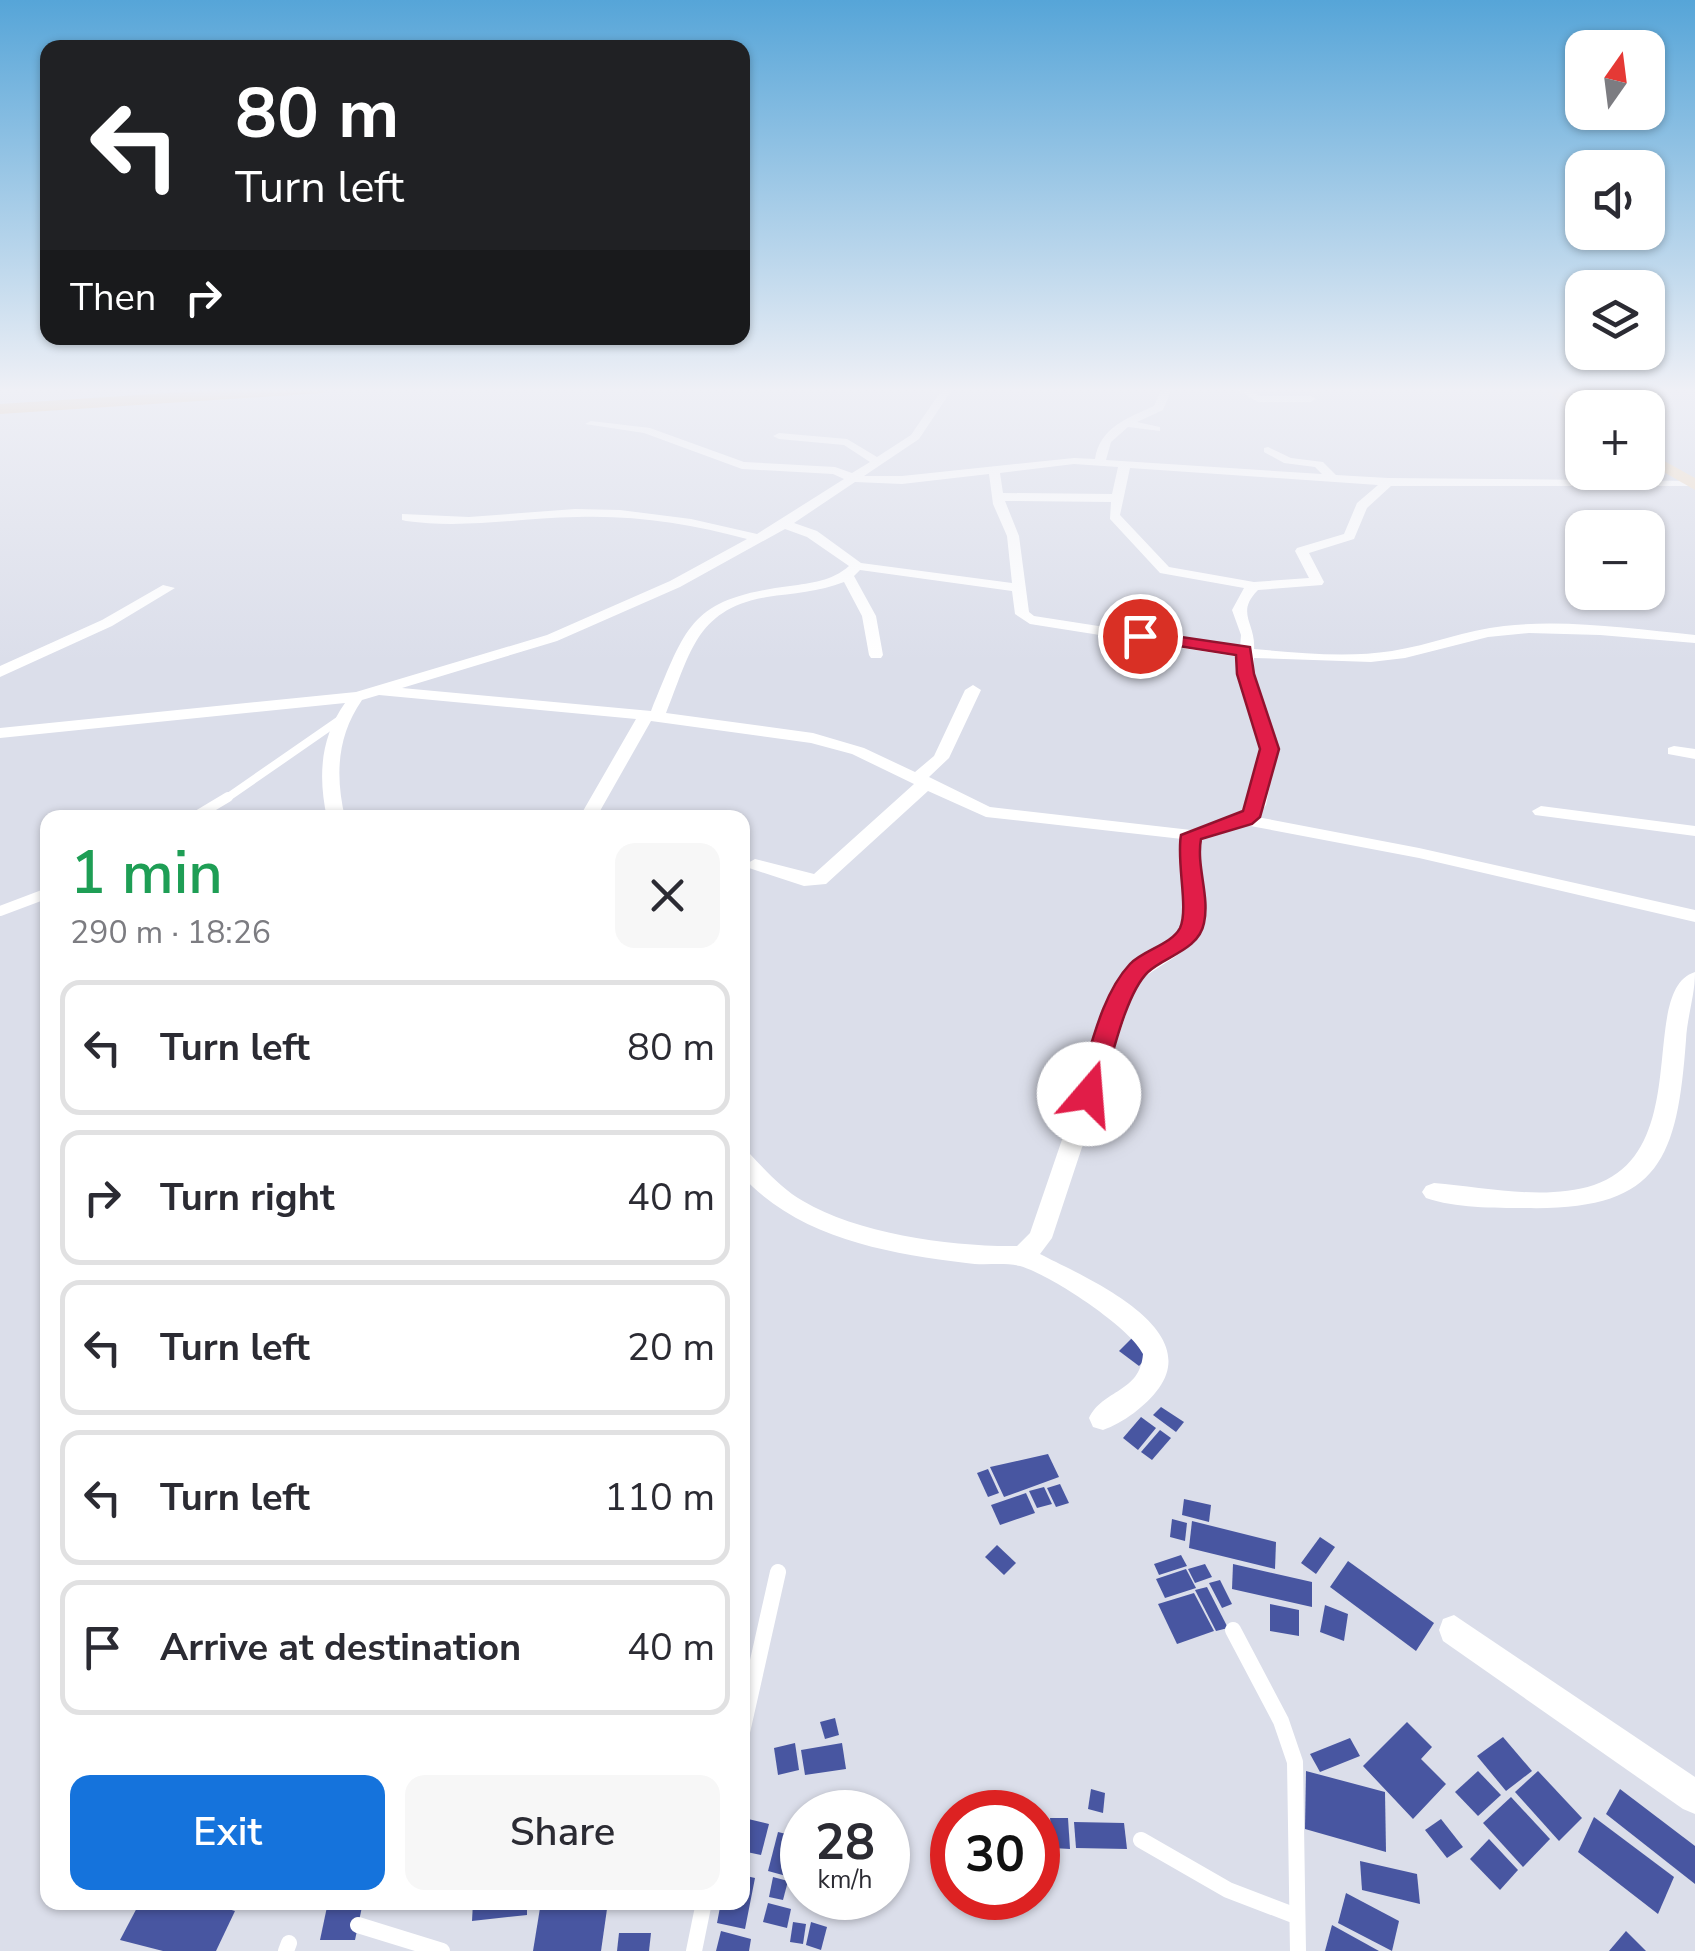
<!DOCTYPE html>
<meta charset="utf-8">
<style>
body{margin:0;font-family:"Nunito Sans",sans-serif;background:#f7f7f7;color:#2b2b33;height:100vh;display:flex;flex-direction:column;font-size:38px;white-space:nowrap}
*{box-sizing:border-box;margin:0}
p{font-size:32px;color:#7c7c81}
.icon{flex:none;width:55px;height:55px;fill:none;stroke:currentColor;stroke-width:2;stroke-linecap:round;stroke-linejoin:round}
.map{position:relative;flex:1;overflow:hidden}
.details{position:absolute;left:40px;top:810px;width:710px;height:1100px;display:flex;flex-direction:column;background:#fff;border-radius:20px;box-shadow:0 2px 8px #0004}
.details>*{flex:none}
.guide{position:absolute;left:40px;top:40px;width:710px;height:305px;border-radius:20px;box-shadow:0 2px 8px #0004;background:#202124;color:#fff;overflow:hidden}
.needle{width:65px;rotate:14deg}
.tools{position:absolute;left:1565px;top:30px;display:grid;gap:20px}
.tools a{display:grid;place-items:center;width:100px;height:100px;border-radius:20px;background:#fff;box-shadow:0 2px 8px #0004;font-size:50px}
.speed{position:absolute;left:780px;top:1790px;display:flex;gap:20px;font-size:50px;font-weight:700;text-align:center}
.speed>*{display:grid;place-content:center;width:130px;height:130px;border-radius:50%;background:#fff;box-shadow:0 2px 8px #0004;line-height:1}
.speed small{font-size:25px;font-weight:400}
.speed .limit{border:15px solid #d22;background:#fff;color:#111}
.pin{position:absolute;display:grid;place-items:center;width:85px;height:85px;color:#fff;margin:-42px;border:5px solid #fff;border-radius:50%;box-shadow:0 2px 10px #0007}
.me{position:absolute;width:110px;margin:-55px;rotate:18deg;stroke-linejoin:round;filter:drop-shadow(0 0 8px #0008)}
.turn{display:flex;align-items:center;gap:35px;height:210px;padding:0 30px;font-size:45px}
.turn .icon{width:130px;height:130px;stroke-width:2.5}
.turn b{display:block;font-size:70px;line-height:85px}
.then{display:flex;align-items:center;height:95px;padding:0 30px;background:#0003;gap:20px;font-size:38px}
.round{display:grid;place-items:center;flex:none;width:105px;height:105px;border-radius:20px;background:#f7f7f7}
.head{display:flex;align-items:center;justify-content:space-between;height:170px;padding:0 30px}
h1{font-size:60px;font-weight:600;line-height:75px;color:#1e9e55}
.button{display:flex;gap:20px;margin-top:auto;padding:20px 30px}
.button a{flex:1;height:115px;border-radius:20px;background:#1573dc;color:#fff;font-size:40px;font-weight:600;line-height:115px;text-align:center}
.button a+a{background:#f7f7f7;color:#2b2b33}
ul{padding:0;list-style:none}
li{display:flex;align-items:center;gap:30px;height:135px;margin:0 20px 15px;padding:0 10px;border:5px solid #e1e1e2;border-radius:20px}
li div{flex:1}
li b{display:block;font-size:38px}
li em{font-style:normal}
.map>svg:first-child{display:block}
</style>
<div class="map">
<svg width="1695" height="1951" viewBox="0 0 1695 1951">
<rect width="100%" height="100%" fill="#dbdeea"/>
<!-- building -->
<g fill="#4856a1">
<path d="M1132,1338L1152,1352L1139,1366L1119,1351Z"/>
<path d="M1161,1407L1184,1422L1176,1432L1153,1415Z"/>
<path d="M1141,1417L1156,1428L1138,1450L1123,1438Z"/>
<path d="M1160,1430L1171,1438L1152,1460L1141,1452Z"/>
<path d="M1048,1454L1059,1477L1004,1497L990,1467Z"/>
<path d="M988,1469L999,1493L988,1497L977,1473Z"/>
<path d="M1060,1484L1069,1503L1056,1507L1047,1488Z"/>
<path d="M1044,1487L1052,1504L1037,1508L1029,1491Z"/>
<path d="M1026,1493L1035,1513L1000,1525L991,1505Z"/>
<path d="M1184,1499L1211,1505L1209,1522L1182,1515Z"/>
<path d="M1172,1519L1187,1523L1185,1541L1170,1537Z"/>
<path d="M1192,1521L1276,1542L1275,1569L1189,1548Z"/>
<path d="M1320,1537L1335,1547L1316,1574L1301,1563Z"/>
<path d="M997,1545L1016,1563L1004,1575L985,1557Z"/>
<path d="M1181,1555L1187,1566L1159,1575L1154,1564Z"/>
<path d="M1348,1561L1434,1623L1416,1651L1330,1587Z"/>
<path d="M1205,1564L1212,1577L1195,1583L1188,1569Z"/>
<path d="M1233,1564L1312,1582V1607L1232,1589Z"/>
<path d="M1186,1569L1196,1588L1165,1598L1156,1579Z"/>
<path d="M1220,1580L1232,1604L1222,1608L1209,1583Z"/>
<path d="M1207,1587L1228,1628L1216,1631L1195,1590Z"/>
<path d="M1194,1593L1214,1631L1177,1644L1158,1604Z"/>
<path d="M1270,1604L1299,1610V1636L1270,1631Z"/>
<path d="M1325,1605L1348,1614L1344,1641L1320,1632Z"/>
<path d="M835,1718L839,1735L825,1739L820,1722Z"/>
<path d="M1407,1722L1432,1747L1421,1759L1446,1784L1413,1819L1363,1766Z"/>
<path d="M1503,1737L1532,1771L1506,1791L1477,1756Z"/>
<path d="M1350,1738L1360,1756L1320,1772L1310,1754Z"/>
<path d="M795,1743L799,1770L778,1775L774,1748Z"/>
<path d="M842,1743L846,1769L805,1775L801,1750Z"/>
<path d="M1306,1771L1385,1792L1386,1852L1305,1829Z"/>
<path d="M1478,1771L1501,1795L1478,1816L1455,1792Z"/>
<path d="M1538,1771L1582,1818L1559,1841L1515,1792Z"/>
<path d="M1091,1789L1105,1793L1103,1813L1088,1809Z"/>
<path d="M1620,1789L1695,1846V1884L1606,1814Z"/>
<path d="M1511,1797L1550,1839L1523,1867L1483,1823Z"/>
<path d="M1594,1817L1674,1877L1658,1914L1578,1852Z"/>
<path d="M744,1818L769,1824L761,1855L742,1851Z"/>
<path d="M1050,1818H1068L1070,1849L1053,1848Z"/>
<path d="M1441,1819L1463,1847L1447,1858L1425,1830Z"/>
<path d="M1074,1822L1124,1823L1127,1849L1076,1848Z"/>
<path d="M778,1832L799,1837L790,1877L768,1871Z"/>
<path d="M1489,1839L1518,1870L1500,1890L1470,1859Z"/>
<path d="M1360,1861L1417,1874L1420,1904L1362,1890Z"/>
<path d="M742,1875L755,1878L745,1929L717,1923L721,1902H742Z"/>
<path d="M773,1877L788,1881L783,1900L769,1897Z"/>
<path d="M1346,1893L1399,1921L1392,1951L1338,1923Z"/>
<path d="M140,1902H205L235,1911L216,1951H163L120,1940Z"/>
<path d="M328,1902H363L355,1940H320Z"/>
<path d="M473,1902H527V1915L472,1921Z"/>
<path d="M541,1902H608L601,1951H533Z"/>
<path d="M768,1903L791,1909L787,1928L763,1922Z"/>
<path d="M793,1922L806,1924L803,1944L790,1942Z"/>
<path d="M811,1922L827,1927L821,1950L806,1945Z"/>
<path d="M1332,1925L1379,1951H1325Z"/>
<path d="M721,1931L751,1939L749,1951H716Z"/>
<path d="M1626,1931L1646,1951H1609Z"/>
<path d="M619,1933H651L649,1951H617Z"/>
</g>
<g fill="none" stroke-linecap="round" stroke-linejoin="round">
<!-- service-far2 -->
<path stroke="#fff" stroke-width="8" d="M224,800L338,721"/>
<!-- service-far1 -->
<g stroke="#fff" stroke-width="10">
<path d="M193,818L228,797"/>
<path d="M0,911L48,893"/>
</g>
<!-- service -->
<g stroke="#fff" stroke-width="16">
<path d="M1233,1630L1281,1721L1295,1762L1298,1951"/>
<path d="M742,1732L778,1572"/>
<path d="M1141,1840L1228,1890L1296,1916"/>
<path d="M358,1925L442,1951"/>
<path d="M286,1951L289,1943"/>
<path d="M694,1951L704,1902"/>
</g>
<!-- minor -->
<g fill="#fff" fill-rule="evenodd">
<path d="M943,388H953L919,439L864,476H902L1074,458L1095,459C1100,427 1128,418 1154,406L1162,388H1172L1163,410L1137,422L1160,427V431L1128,427L1111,442L1106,460L1322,474L1315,467L1284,463L1264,452V448L1268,447L1291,458L1323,462L1336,475L1388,478L1695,481L1690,486H1391L1367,508L1354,539L1309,553L1324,582L1322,585L1258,590C1235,613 1256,623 1254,649C1299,653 1347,658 1392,651C1430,645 1466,630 1504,626C1567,619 1632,629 1695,635V643L1600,635L1529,633L1488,637L1405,658L1371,662L1254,658L1253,674L1277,749L1266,805L1257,817L1419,848L1695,910V922L1419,858L1245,825L1200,838C1196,877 1220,919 1185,949C1169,963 1149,970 1135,987L1052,1238L1040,1254C1082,1276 1203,1326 1159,1388C1146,1406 1123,1423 1103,1430L1093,1427L1089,1418C1103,1389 1140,1393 1143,1354C1130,1327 1049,1274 1020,1266C1004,1262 983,1266 966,1263C886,1253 799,1238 742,1176V1151L750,1154C766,1171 782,1189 803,1201C858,1234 953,1247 1017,1246L1030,1233L1115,985C1134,957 1182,949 1186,912C1189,888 1179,864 1182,839L986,817L928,791L826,884L804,886L749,868L746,864L755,859L814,874L914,784L852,754L811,743L651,721L596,818H579L636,719L379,695L362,700C337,736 335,775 345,818H327C318,777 320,738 345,703L0,738V728L356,692L547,635L670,581L747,539C692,524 635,515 577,517C520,518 464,529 406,521L402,520V514L469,517L575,509L620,510L691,519L757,534L844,479L833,474L742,469L644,433L585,424L591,421L650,428L744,462L835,467L852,473L870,462L844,445L779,439L773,436L779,433L847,439L877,457L911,435ZM1074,464L1118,467L1112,494L1003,493L1000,473ZM1130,468L1378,485L1357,503L1344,534L1297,548L1295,551L1309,578L1254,582L1169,567L1120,515ZM989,474L993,504L1007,536L1012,583L861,563L817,531L794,523L855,482L902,484ZM1005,501L1111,502L1110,519L1160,573L1244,588L1232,610L1241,635L1240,648L1034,616L1029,612L1019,536ZM785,529L807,537L849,566C832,581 811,583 790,586C689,599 687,625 651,711L402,688L557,641L680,587ZM860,570L1012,591L1015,614L1030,624L1239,657L1237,674L1261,749L1249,804L1239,816L1191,830L990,807L929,777L949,758L981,690L973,685L965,690L934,756L915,772L864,748L813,733L666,713C690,655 695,609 767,597C793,593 819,592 844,582L862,616L869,655L871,658H881L883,655L876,616L854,576Z"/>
<path d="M1233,388H1246L1260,396H1311L1316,399L1311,402H1258Z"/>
<path d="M163,585L175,588L112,626L0,677V666L102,620Z"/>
<path d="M1674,746L1695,749V759L1668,754V748Z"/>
<path d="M1541,806L1695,826V836L1535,815L1532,811Z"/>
<path d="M1695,972C1695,996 1687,1017 1686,1040C1677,1161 1659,1211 1525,1208C1494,1208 1455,1208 1426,1198L1422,1192L1426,1186L1434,1183C1484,1187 1545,1201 1594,1185C1695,1151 1637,990 1695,972Z"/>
<path d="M1454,1615L1695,1777V1814L1683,1809L1443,1641L1439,1630L1443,1619Z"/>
</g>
<!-- secondary -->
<g fill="#f2dec5" fill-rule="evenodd">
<path d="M1543,388H1559L1584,408L1582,417Z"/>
<path d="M1648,452L1695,478V490L1648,463Z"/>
</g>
<!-- primary -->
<path fill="#e4bd8b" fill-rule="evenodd" d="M246,388H331L323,393L0,414V404Z"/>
</g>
<!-- sky -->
<linearGradient id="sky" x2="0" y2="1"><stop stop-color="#56a5d8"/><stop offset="0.59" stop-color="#eff0f6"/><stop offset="1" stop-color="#eff0f6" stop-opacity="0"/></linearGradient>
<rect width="1695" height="661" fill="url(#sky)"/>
<!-- route -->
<path fill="#e11d48" stroke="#92132f" stroke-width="2.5" d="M1140,631L1250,647L1254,674L1279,749L1260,817L1252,824L1201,839C1196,866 1210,896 1204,923C1199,950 1165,956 1148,972C1125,994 1111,1062 1101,1094L1089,1102L1076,1094C1090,1053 1100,996 1130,964C1143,950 1171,945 1180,928C1189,909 1176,861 1181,835L1243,811L1260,749L1237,674L1236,655L1134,639V633Z"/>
</svg>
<div class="tools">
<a><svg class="needle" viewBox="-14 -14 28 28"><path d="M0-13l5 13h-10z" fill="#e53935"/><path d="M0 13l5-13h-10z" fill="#7c7c81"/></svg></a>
<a><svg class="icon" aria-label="sound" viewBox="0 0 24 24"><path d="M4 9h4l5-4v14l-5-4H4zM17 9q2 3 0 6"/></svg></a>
<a><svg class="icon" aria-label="layers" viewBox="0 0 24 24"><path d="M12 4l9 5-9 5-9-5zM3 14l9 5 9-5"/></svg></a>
<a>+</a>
<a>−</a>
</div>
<div class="speed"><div>28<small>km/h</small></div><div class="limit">30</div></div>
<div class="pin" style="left:1140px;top:636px;background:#d93025"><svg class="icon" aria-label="arrive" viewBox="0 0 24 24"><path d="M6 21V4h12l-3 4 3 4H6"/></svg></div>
<svg class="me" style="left:1089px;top:1094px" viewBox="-20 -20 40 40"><circle r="19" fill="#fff"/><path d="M0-13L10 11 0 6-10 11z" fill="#e11d48"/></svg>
<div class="guide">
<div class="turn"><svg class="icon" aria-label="left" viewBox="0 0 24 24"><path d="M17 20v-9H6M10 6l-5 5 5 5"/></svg><div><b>80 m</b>Turn left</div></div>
<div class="then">Then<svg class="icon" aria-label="right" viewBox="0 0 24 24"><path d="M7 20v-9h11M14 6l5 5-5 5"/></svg></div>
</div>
<section class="details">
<div class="head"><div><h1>1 min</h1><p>290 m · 18:26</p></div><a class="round"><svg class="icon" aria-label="close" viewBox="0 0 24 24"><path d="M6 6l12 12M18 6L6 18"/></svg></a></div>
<ul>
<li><svg class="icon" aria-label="left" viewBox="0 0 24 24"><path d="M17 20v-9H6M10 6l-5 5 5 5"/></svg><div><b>Turn left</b></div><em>80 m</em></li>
<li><svg class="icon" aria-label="right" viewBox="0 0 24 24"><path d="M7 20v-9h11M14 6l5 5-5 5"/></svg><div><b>Turn right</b></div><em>40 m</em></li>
<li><svg class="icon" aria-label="left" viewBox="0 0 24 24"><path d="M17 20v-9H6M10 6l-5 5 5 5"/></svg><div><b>Turn left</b></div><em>20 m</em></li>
<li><svg class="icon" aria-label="left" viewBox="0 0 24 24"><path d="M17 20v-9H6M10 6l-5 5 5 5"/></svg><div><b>Turn left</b></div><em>110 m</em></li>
<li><svg class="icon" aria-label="arrive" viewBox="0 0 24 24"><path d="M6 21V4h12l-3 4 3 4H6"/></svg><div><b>Arrive at destination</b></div><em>40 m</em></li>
</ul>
<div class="button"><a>Exit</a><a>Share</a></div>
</section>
</div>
